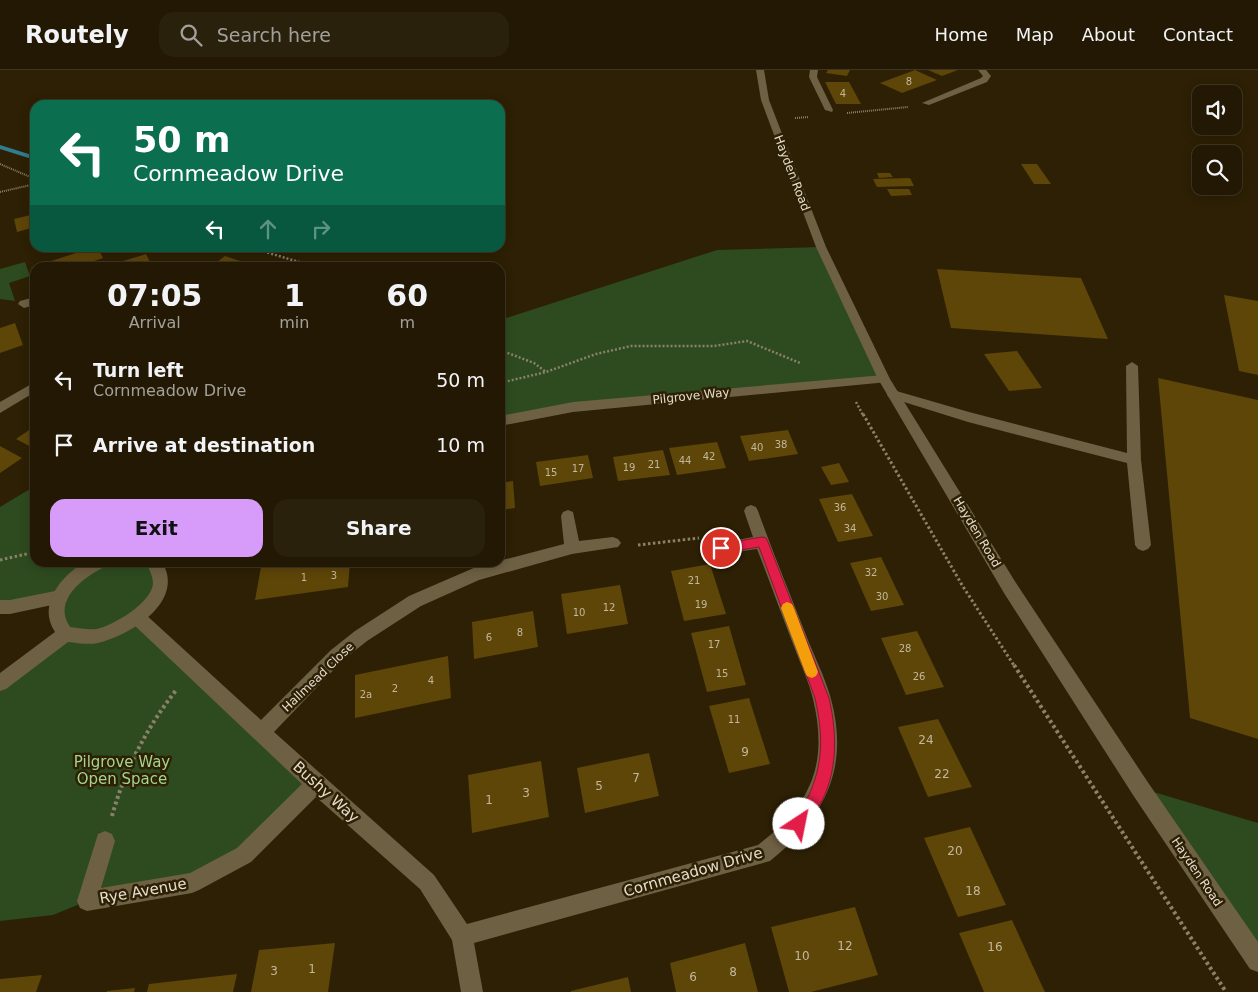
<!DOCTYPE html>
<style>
body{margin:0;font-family:"DejaVu Sans",sans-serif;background:#2a210d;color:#f1f3f6;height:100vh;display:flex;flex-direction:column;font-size:19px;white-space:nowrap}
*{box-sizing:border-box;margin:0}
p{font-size:16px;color:#a2a09a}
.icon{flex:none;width:28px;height:28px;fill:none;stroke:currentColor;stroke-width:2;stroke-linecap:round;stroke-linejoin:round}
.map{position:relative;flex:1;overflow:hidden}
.drawer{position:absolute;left:30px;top:192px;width:475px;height:305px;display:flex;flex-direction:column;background:#221803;border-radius:15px;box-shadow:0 2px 12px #0003,0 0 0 1px #3f3725}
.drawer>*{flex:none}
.banner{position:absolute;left:30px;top:30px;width:475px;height:152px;border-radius:15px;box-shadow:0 2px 12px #0003,0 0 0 1px #3f3725;background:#0b6e4f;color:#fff;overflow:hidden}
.fabs{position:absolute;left:1192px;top:15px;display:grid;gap:10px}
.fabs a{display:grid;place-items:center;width:50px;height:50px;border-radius:10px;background:#221803;box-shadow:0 2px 12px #0003,0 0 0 1px #3f3725;font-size:25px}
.pin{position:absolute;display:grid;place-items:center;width:42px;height:42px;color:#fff;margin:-21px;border:2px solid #fff;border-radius:50%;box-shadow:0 1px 5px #0007}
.me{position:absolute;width:55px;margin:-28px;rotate:34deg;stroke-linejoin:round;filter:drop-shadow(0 0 4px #0008)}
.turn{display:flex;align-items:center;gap:18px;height:105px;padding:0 20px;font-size:22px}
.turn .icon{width:65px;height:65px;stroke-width:2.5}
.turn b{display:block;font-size:35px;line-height:42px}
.lanes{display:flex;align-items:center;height:48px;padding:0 20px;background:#0003;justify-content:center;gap:25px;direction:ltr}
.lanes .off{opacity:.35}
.eta{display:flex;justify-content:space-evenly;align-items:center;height:85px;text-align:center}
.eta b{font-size:30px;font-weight:800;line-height:35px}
.button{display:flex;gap:10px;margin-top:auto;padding:10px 20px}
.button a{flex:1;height:58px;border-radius:15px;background:#d79bf9;color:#111;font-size:20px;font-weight:800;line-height:58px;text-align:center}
.button a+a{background:#2a210d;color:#f1f3f6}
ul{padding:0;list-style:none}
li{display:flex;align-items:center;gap:15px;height:65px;padding:0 20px}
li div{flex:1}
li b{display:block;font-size:19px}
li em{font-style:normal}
header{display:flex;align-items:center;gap:30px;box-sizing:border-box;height:70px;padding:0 25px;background:#221803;border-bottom:1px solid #3f3725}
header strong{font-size:24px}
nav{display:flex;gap:28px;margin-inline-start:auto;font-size:18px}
.search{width:350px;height:45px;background:#2a210d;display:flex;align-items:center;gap:12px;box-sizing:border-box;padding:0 18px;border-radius:15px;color:#a2a09a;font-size:19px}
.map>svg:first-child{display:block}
</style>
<header>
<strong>Routely</strong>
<div class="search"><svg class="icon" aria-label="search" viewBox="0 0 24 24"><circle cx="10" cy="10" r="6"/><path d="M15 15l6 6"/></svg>Search here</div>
<nav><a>Home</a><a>Map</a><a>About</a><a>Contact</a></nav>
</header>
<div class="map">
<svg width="1258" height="922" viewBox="0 0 1258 922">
<rect width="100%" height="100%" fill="#2d2004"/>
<!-- green -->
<g fill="#2d4b1f">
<path d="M821,177L884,309L573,337L500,351V250L717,180Z"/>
<path d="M25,192L30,206L9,213L15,231L0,229V199Z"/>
<path d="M35,416V492L167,493L158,497L160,505L138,547L316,714L244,785L192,813L87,831L53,845L0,851V613L65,563L57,535L0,537V437Z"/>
<path d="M1140,718L1258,753V891Z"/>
</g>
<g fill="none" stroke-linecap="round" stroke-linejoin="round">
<!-- stream -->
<path fill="#2f7d8f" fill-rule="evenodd" d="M0,75L35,86V90L0,79Z"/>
</g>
<!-- building -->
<g fill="#5e4508">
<path d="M828,0H850L847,6L826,3Z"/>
<path d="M915,0L937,10L902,23L880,13Z"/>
<path d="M928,0H958L942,6Z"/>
<path d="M825,12H849L861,34H836Z"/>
<path d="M1021,94H1037L1051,114H1034Z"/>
<path d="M877,103H890L893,107L879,108Z"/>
<path d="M910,108L914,116L877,117L873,109Z"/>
<path d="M887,119H909L912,125L891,126Z"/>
<path d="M35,144V157L17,162L14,149Z"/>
<path d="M91,178H98L103,188L74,198H30Z"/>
<path d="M146,184L153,198H122L120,192Z"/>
<path d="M225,186L243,192L236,198H209Z"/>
<path d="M937,199L1081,208L1108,269L951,258Z"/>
<path d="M1224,225L1258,231V305L1239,301Z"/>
<path d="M15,253L23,275L0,283V258Z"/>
<path d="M1017,281L1042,318L1009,321L984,284Z"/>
<path d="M1158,308L1258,330V669L1190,648Z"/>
<path d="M35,356V379L16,369Z"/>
<path d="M788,360L798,384L749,391L740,366Z"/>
<path d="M717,372L726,398L677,405L669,378Z"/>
<path d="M0,376L22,388L0,403Z"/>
<path d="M663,380L670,405L618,411L613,387Z"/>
<path d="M588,385L593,408L540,416L536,392Z"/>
<path d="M839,393L849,412L831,415L821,397Z"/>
<path d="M513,411L515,438L500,440V413Z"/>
<path d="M852,424L873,466L838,472L819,429Z"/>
<path d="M881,487L904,535L871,541L850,493Z"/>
<path d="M291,492H350L348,517L255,530L261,497Z"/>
<path d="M710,494L726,544L684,551L671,501Z"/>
<path d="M620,515L628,554L567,564L561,524Z"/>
<path d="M533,541L538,577L474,589L472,552Z"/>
<path d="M729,556L746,615L707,622L691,563Z"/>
<path d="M917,561L944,617L906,625L881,568Z"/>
<path d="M448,586L451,628L355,648V605Z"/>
<path d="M749,628L770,694L729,703L709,636Z"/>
<path d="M938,649L972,717L928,727L898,657Z"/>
<path d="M649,683L659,726L585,743L577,698Z"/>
<path d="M541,691L549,747L472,763L468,705Z"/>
<path d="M970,757L1006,835L958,847L924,768Z"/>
<path d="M855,837L878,905L811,922H789L771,857Z"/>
<path d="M1012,850L1031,892L1045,922H984L959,863Z"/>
<path d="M335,873L328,922H251L259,880Z"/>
<path d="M745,873L758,922H676L670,893Z"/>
<path d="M237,904L233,922H147L149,914Z"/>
<path d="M42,905L36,922H0V909Z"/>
<path d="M628,907L631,922H571V921Z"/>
<path d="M135,918L134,922H107V921Z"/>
</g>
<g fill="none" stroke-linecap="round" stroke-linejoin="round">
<!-- path-far3 -->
<g stroke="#8b816b" stroke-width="2" stroke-dasharray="1 1" stroke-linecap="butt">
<path d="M847,43L908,37"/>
<path d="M795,48L809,47"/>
<path d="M0,94L35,109"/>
<path d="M0,122L35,114"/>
</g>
<!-- path-far2 -->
<g stroke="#8b816b" stroke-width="2.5" stroke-dasharray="2 2" stroke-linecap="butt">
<path d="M252,178L299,192"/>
<path d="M293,198L299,192L312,198"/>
<path d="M500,280L534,293L546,302L596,284L631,276H714L747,271L800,293"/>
<path d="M500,313L546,302"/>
<path d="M856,332L863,345"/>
</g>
<!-- path-far1 -->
<g stroke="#8b816b" stroke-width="3" stroke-dasharray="2.5 2.5" stroke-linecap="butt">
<path d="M863,344L962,515L1015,597"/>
<path d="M638,475L699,468"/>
<path d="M0,490L35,482"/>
</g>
<!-- path -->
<g stroke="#8b816b" stroke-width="4" stroke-dasharray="3 3" stroke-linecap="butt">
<path d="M1014,595L1226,922"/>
<path d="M112,746C125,699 147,657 177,619"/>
</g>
<!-- service -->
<path fill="#6e6043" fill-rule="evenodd" d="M1132,292L1138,296L1141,390L1151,475L1148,479L1143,481L1138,479L1135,475L1127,393L968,352L888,327L887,324L888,321L893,320L969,342L1127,383L1126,296Z"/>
<!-- minor -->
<g fill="#6e6043" fill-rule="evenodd">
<path d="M810,0H818L817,7L833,40L832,42L825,40L809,7Z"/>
<path d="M978,0H986L991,6L987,12L929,35L922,33L981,8L983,6Z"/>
<path d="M35,227V235L24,238L18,234L20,231Z"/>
<path d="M35,312V322L0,343V332Z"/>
<path d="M751,435L756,437L758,441C773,483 790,524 806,565C814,586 825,607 831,629C850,699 824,748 770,791L474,873L483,922H461L452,870L420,819L316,727L251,792L199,820L192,823L87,841L80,838L77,831L98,764L105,761L112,764L115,771L101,818L190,803L237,778L302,714L132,553L130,548L132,543L138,541L144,543L261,650L331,580L355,561L409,526L476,497L564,474L561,446L563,442L568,440L573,442L579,471L613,467L618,469L621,473L618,477L572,484L479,510L421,536L367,571L343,590L274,662L434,805L467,854L758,775C810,735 829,696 813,629C809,612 801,595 795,579C782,546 770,512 757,479L721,484L716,482L713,478L716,474L753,467L744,441L746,437Z"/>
<path d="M60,520L66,522L68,527L66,532L10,544H0V530H10Z"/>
</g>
<!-- tertiary -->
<g fill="#6e6043" fill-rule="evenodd">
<path d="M884,305L890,309L888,312L573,342L500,356V346L573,332Z"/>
<path d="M84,492H106L104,497C83,508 52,530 70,557C79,558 88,560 97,559C114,555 151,533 153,514C153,505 149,500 146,492H162C186,531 131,565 98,573C88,575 78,573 68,572L6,619L0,621V603L55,562C37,534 61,507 84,492Z"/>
</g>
<!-- secondary -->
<path fill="#6e6043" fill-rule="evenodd" d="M756,0H764L769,30L826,177L890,309L1016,513L1147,711L1258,872V902L1250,899L1133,725L1004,523L878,309L816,177L761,30Z"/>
</g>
<!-- route -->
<path fill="#e11d48" stroke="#92132f" d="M762,467L766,468L768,472L829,628C838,667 838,710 814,744C810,751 806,758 799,761L794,759L791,754C795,744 803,737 808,727C824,693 823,664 815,628L759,477L721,483L717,482L715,478L717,475L721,474Z"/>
<!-- slow -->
<path fill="#f59e0b" d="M787,532L792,534L794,538L818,602L816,606L812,608L807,606L805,602L781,538L783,534Z"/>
<g text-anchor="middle" stroke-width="5" stroke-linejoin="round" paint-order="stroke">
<!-- number labels -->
<g font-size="10" fill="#c3b79c">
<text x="909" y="15">8</text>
<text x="843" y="27">4</text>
<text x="781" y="378">38</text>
<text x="757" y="381">40</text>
<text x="709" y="390">42</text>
<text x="685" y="394">44</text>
<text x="654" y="398">21</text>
<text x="629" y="401">19</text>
<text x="578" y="402">17</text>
<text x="551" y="406">15</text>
<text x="840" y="441">36</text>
<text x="850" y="462">34</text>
<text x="871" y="506">32</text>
<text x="334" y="509">3</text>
<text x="304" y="511">1</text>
<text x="694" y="514">21</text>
<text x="882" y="530">30</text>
<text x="701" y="538">19</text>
<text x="609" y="541">12</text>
<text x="579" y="546">10</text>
<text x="520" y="566">8</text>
<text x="489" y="571">6</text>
<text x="714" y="578">17</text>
<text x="905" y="582">28</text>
<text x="722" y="607">15</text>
<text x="919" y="610">26</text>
<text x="431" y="614">4</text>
<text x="395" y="622">2</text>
<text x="366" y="628">2a</text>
<text x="734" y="653">11</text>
</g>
<!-- street labels -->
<g font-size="12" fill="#e5ddcd" stroke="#2d2004">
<text transform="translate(792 103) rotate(69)" y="4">Hayden Road</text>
<text transform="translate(691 326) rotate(-6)" y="4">Pilgrove Way</text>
<text transform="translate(977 462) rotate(59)" y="4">Hayden Road</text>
<text transform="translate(318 607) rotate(-44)" y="4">Hallmead Close</text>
<text transform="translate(1197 802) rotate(56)" y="4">Hayden Road</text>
</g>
<!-- near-number labels -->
<g font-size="12" fill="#c3b79c">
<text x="926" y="674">24</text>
<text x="745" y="686">9</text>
<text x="942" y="708">22</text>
<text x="636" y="712">7</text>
<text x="599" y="720">5</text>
<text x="526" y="727">3</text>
<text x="489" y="734">1</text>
<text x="955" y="785">20</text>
<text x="973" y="825">18</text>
<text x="845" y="880">12</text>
<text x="995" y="881">16</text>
<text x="802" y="890">10</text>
<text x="312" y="903">1</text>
<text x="274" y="905">3</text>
<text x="733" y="906">8</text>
<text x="693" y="911">6</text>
</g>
<!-- near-park labels -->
<g font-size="15" fill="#a3d58d" stroke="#2d2004">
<text x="122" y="697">Pilgrove Way<tspan x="122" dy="17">Open Space</tspan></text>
</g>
<!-- near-street labels -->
<g font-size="15" fill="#e5ddcd" stroke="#2d2004">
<text transform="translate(326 722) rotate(42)" y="5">Bushy Way</text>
<text transform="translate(693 802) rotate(-16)" y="5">Cornmeadow Drive</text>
<text transform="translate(143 821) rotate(-10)" y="5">Rye Avenue</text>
</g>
</g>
</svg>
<div class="fabs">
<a><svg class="icon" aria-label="sound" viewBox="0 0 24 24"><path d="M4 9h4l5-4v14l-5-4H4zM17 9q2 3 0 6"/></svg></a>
<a><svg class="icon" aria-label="search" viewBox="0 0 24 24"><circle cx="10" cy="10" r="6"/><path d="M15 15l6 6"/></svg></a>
</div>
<div class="pin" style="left:721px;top:478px;background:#d93025"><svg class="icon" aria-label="arrive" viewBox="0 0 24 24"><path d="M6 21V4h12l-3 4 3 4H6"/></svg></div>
<svg class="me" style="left:799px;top:754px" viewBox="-20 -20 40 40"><circle r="19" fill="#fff"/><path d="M0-13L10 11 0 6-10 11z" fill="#e11d48"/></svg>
<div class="banner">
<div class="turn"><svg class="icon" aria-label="left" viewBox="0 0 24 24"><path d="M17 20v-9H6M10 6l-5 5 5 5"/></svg><div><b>50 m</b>Cornmeadow Drive</div></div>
<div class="lanes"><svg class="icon" aria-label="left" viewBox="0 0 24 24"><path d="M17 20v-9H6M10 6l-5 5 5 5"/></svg><svg class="icon off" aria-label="ahead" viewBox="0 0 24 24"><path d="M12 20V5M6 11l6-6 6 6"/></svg><svg class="icon off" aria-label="right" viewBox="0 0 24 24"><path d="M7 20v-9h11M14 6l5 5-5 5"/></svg></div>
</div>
<section class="drawer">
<div class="eta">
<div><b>07:05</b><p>Arrival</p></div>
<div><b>1</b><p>min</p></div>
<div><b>60</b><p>m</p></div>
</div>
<ul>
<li><svg class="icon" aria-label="left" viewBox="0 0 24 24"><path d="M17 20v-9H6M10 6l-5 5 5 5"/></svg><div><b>Turn left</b><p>Cornmeadow Drive</p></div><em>50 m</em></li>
<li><svg class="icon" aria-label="arrive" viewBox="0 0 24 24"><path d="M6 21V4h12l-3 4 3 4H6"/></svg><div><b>Arrive at destination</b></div><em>10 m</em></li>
</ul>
<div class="button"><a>Exit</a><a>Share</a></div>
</section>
</div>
